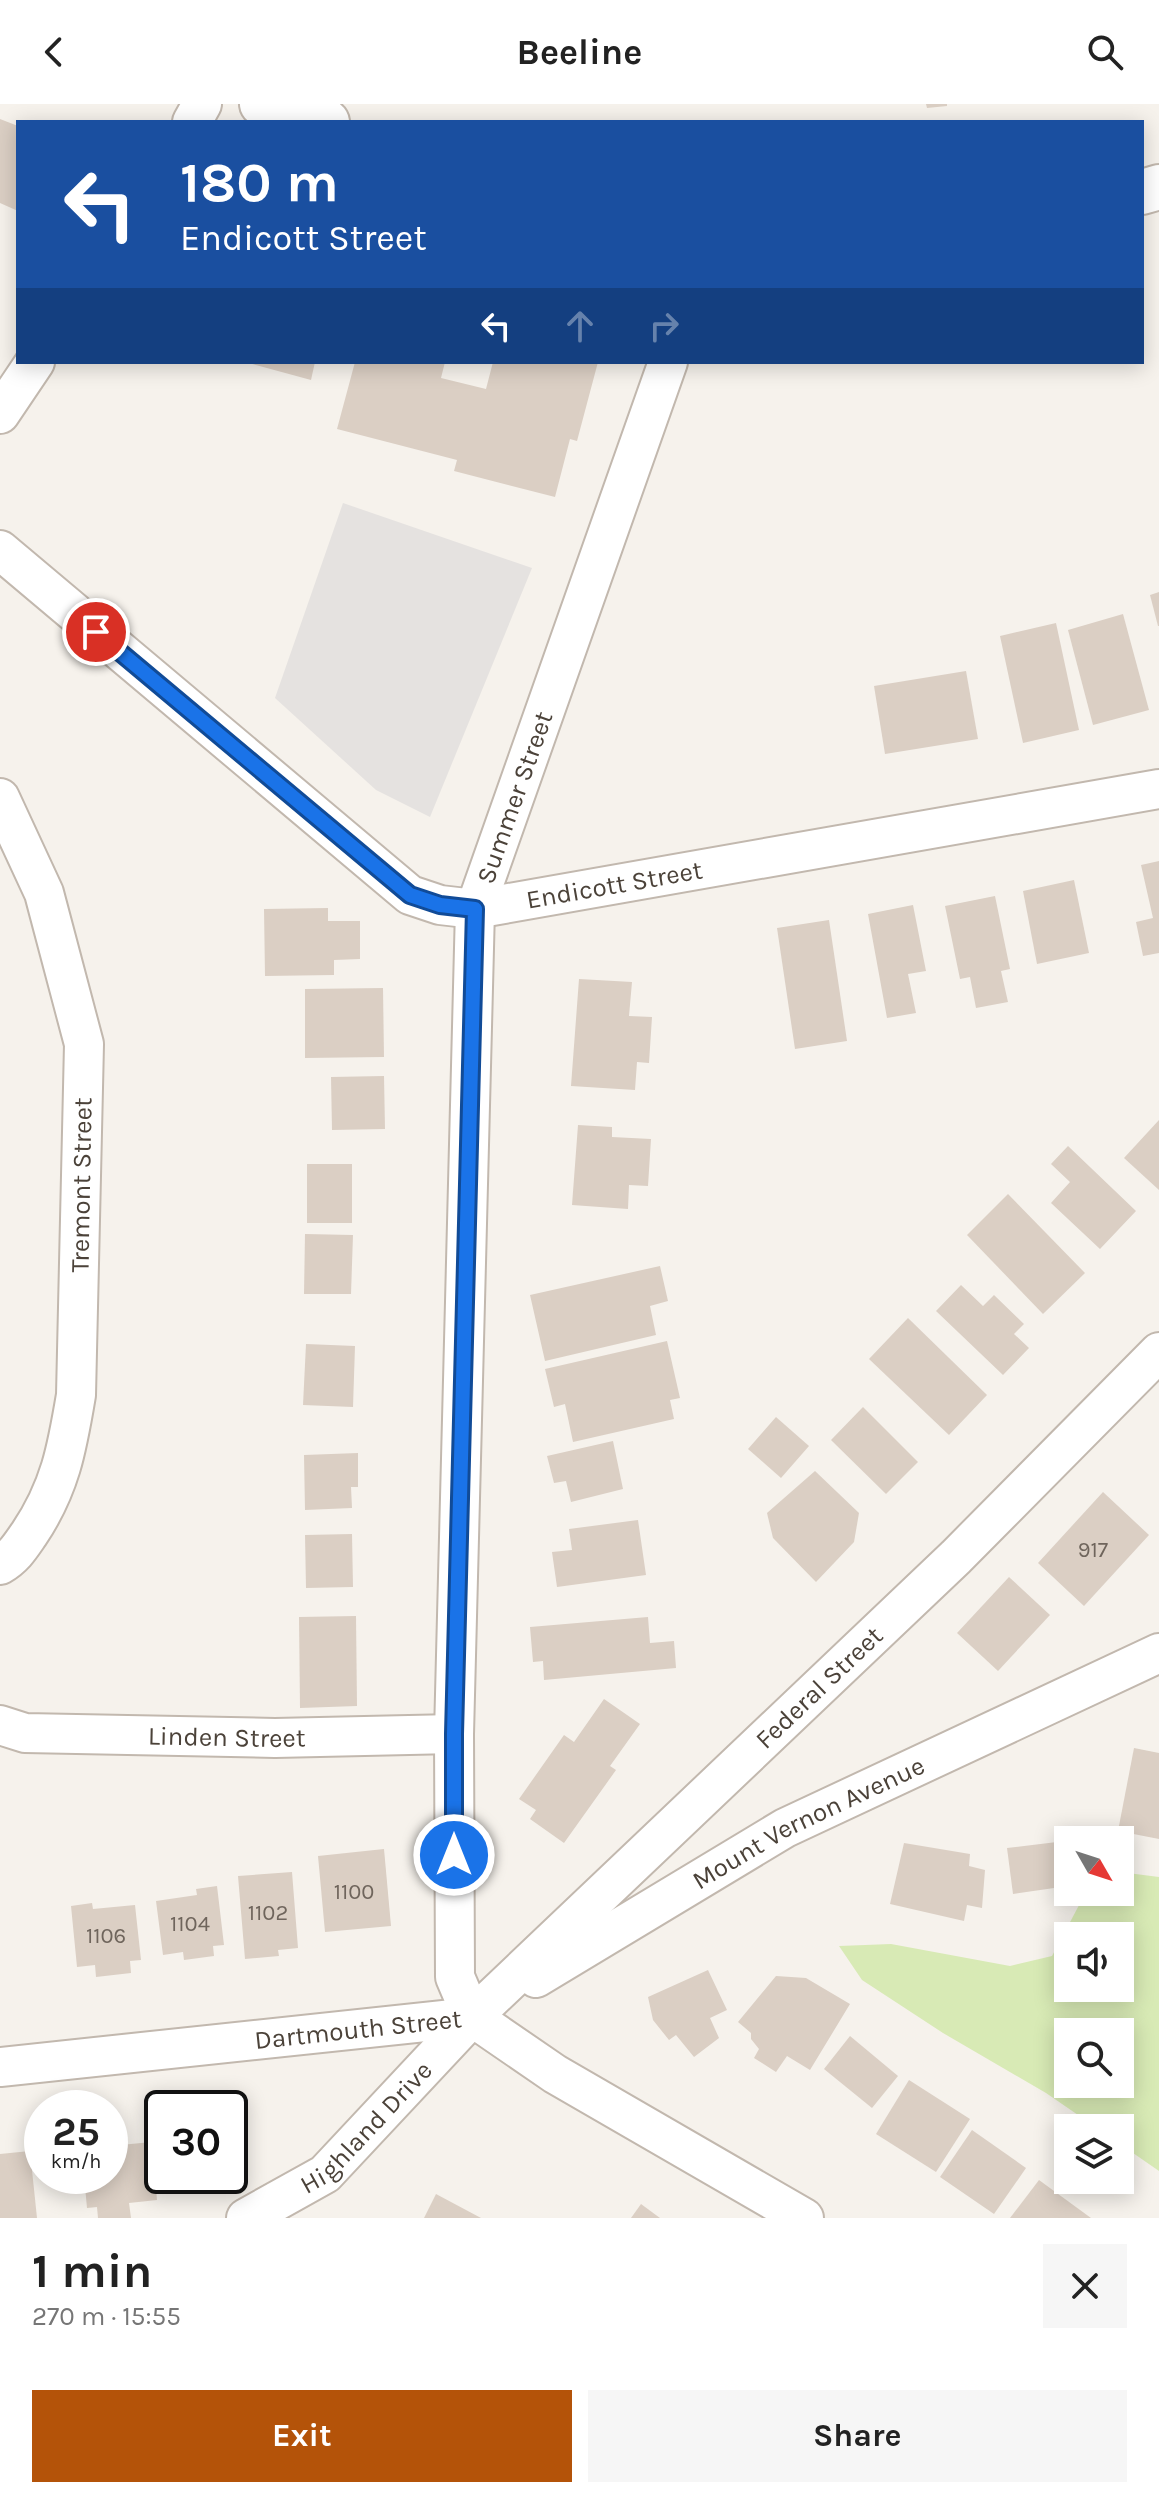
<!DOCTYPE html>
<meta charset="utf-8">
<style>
body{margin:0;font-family:Karla,sans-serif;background:#f6f6f6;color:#222;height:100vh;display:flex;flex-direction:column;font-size:30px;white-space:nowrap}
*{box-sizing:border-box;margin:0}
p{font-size:26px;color:#767676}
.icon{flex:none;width:44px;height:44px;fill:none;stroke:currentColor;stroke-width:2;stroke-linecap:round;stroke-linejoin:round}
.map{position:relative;height:2114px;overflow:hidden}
.panel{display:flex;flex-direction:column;background:#fff;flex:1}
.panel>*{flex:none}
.hud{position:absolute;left:16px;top:16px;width:1128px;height:244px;border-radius:0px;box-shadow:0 4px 20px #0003;background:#1a4fa0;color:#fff;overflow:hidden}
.needle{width:52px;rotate:129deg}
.tools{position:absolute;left:1054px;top:1722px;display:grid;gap:16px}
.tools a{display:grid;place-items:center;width:80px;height:80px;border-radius:0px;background:#fff;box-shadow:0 4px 20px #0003;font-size:40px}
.speed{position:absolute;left:24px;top:1986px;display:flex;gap:16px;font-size:40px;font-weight:700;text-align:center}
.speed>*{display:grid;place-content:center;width:104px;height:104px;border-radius:50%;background:#fff;box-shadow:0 4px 20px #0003;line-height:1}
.speed small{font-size:20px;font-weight:400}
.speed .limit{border:4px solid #111;border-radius:12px;background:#fff;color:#111}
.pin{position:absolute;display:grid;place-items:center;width:68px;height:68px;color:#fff;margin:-34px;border:4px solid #fff;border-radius:50%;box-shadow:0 2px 8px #0007}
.me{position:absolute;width:88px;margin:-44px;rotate:0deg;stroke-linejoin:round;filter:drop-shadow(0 0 6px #0008)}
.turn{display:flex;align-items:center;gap:28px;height:168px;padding:0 32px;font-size:36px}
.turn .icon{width:104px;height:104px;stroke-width:2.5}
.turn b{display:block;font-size:56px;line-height:68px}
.lanes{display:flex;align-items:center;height:76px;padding:0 32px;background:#0003;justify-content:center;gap:40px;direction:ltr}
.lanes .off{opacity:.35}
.round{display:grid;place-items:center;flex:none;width:84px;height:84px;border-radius:0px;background:#f6f6f6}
.head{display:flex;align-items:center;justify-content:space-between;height:136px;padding:0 32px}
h1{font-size:48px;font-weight:700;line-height:60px}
.cta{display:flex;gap:16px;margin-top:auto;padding:16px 32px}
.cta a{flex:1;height:92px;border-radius:0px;background:#b45309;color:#fff;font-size:32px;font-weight:700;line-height:92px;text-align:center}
.cta a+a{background:#f6f6f6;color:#222}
header{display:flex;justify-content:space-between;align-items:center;height:104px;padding:0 32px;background:#fff;font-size:36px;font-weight:700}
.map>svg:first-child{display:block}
</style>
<header><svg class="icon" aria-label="back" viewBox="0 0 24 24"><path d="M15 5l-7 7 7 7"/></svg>Beeline<svg class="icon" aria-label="search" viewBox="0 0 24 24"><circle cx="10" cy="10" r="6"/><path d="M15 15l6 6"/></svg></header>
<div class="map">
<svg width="1159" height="2114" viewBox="0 0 1159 2114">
<rect width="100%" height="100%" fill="#f6f2ec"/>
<!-- green -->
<path fill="#d8eab5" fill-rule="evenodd" d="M1120,1768L1159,1773V2067L1120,2040V2024H1097L1046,1989L943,1929L862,1876L839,1842L891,1840L1010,1862L1052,1852L1086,1788H1120ZM1068,1832H1120V1884H1068ZM1068,1928H1120V1980H1068Z"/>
<!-- parking -->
<path fill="#e5e2e0" d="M343,399L532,464L430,713L376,686L275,594Z"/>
<!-- building -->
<g fill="#dbcfc4">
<path d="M926,0H947V2L927,4Z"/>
<path d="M0,15L18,22V107L0,99Z"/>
<path d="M245,258H315L311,276Z"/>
<path d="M355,258H445L441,274L486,285L493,258H598L577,337L570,335L555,393L454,367L457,356L337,325Z"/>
<path d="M1159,488V522H1158L1150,491Z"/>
<path d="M1123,510L1149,606L1093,621L1068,526Z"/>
<path d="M1056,519L1079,626L1023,639L1000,532Z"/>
<path d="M966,567L978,635L885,650L874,582Z"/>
<path d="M1159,757V849L1143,852L1136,818L1153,814L1141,761Z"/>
<path d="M1074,776L1089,849L1037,860L1023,787Z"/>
<path d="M995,792L1010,865L1001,867L1008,898L976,904L970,873L960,875L945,802Z"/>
<path d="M913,801L926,867L908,870L916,909L887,914L868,810Z"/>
<path d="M328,804V817H360V855L334,856V871L265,872L264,805Z"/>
<path d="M829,816L847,937L795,945L777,824Z"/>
<path d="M579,875L632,878L629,912L652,913L649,959L637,958L635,986L571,982Z"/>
<path d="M383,884L384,953L305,954V885Z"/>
<path d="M384,972L385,1025L332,1026L331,973Z"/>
<path d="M1159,1016V1086L1124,1054Z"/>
<path d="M578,1021L612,1023V1033L651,1035L648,1082L629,1081L628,1105L572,1101Z"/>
<path d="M1068,1042L1136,1107L1100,1145L1051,1099L1070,1078L1051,1060Z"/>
<rect x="307" y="1060" width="45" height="59"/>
<path d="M1008,1090L1085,1169L1043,1210L967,1131Z"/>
<path d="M305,1130L353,1131L351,1190H304Z"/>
<path d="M660,1162L668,1197L650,1202L656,1231L545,1257L530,1191Z"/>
<path d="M961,1181L983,1202L994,1191L1024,1220L1014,1230L1029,1244L1003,1271L936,1207Z"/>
<path d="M908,1214L987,1291L949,1331L869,1255Z"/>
<path d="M667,1237L680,1294L670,1296L674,1315L573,1338L565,1300L554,1303L545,1265Z"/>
<path d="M306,1240L355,1242L353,1303L303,1301Z"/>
<path d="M863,1303L918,1358L886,1390L831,1336Z"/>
<path d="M776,1313L809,1342L781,1374L748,1345Z"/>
<path d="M613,1337L623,1385L571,1398L566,1377L554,1379L547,1352Z"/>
<path d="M358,1349V1383H351L352,1404L305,1406L304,1351Z"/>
<path d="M815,1367L859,1409L854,1438L816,1478L773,1434L767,1409Z"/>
<path d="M1103,1388L1149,1431L1084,1502L1038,1459Z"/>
<path d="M638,1416L646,1471L557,1483L552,1448L572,1446L569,1425Z"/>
<path d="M352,1430L353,1483L306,1484L305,1431Z"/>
<path d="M1009,1473L1050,1511L998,1567L957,1529Z"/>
<path d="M356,1512L357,1602L300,1604L299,1513Z"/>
<path d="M648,1513L650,1539L674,1537L676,1564L544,1576L543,1557L533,1558L530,1523Z"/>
<path d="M604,1595L640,1620L610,1662L616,1666L564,1739L530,1715L536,1706L519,1695L564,1631L574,1638Z"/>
<path d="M1134,1644L1159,1649V1735L1118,1727Z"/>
<path d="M1065,1737L1068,1782L1013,1790L1007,1744Z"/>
<path d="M904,1739L970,1750L969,1762L985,1766L982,1804L967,1801L964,1817L890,1800Z"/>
<path d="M384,1745L391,1822L325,1828L318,1752Z"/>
<path d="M292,1768L298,1844L278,1846L279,1852L245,1855L238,1772Z"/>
<path d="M217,1782L224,1841L213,1842L214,1852L184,1856L183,1848L163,1851L156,1797L197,1791L196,1785Z"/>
<path d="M92,1799L93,1805L135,1801L141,1856L130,1857L131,1869L96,1873L95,1861L77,1863L71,1802Z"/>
<path d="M708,1866L727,1906L710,1914L719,1934L694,1953L676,1931L669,1936L653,1916L648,1893Z"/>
<path d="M776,1872L806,1874L850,1900L810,1966L787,1952L776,1968L754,1954L759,1945L751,1935V1929L738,1918Z"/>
<path d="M850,1932L898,1972L872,2004L824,1965Z"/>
<path d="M909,1976L970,2015L936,2068L876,2030Z"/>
<path d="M972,2026L1026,2064L994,2110L940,2073Z"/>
<path d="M162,2037V2072H201L202,2079L156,2084L157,2096L129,2099L131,2114H98L97,2103L87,2104L84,2072H110V2042Z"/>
<path d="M30,2047L37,2114H0V2050Z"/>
<path d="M1039,2076L1091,2114H1010Z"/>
<path d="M436,2090L481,2114H424Z"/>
<path d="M641,2100L660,2114H631Z"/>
</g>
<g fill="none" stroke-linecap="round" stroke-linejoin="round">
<defs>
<g id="minor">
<path d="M192,18L202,0"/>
<path d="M0,310L35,258"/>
<path id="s1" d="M0,446L410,791L440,801L475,805L1159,685"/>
<path d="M0,694L44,789L84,940L76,1291C67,1345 60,1384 29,1430C20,1443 14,1453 0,1461"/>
<path id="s2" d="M0,1621L25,1629L275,1634L454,1630"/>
<path id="s3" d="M536,1874L785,1724L1159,1549"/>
<path id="s4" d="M472,1913L455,1873L454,1630L475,805L668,258"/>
<path id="s5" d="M0,1963L472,1913L555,1970L804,2114"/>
<path id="s6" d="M246,2114L325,2070L472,1913L956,1453L1159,1248"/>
</g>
<g id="tertiary">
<path d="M262,0L327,18"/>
<path d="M1142,88L1159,83"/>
</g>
</defs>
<!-- minor casing -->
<use href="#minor" stroke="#c2b8ae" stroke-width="42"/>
<!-- tertiary casing -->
<use href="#tertiary" stroke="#c2b8ae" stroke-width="48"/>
<!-- minor -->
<use href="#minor" stroke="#fff" stroke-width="38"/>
<!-- tertiary -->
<use href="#tertiary" stroke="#fff" stroke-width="44"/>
</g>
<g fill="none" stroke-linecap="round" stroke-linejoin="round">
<defs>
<path id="route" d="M96,528L410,791L440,801L475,805L454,1630V1751"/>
</defs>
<!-- route casing -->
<use href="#route" stroke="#114b97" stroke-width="20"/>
<!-- route -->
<use href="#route" stroke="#1a73e8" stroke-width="14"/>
</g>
<g text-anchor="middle" stroke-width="6" stroke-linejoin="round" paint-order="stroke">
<!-- number labels -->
<g font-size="22" fill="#6f655c">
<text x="1093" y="1453">917</text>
<text x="354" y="1795">1100</text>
<text x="268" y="1816">1102</text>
<text x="190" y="1827">1104</text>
<text x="106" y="1839">1106</text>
</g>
<!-- street labels -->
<g font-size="26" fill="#4b4239" stroke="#fff">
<text dy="9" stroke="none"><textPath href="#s4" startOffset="1230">Summer Street</textPath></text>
<text dy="9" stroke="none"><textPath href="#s1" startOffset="744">Endicott Street</textPath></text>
<text transform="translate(81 1081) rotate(-89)" y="9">Tremont Street</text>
<text dy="9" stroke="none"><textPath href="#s6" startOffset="784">Federal Street</textPath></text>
<text dy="9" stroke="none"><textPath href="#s2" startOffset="228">Linden Street</textPath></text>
<text dy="9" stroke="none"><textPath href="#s3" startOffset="314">Mount Vernon Avenue</textPath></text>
<text dy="9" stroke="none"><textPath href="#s5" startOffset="360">Dartmouth Street</textPath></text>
<text dy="9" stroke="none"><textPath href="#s6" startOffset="152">Highland Drive</textPath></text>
</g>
</g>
</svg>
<div class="tools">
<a><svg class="needle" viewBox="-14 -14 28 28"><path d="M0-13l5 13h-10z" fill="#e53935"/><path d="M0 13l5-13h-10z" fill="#767676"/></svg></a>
<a><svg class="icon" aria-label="sound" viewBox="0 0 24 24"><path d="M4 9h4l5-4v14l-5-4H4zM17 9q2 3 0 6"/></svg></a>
<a><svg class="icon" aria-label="search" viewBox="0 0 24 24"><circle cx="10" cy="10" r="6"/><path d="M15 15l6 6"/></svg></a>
<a><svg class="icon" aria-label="layers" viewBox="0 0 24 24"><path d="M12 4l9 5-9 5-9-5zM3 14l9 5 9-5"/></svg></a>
</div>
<div class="speed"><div>25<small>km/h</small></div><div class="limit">30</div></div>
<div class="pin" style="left:96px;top:528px;background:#d93025"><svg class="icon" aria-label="arrive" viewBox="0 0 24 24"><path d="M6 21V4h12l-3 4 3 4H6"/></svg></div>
<svg class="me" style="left:454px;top:1751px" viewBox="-20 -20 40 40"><circle r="17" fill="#1a73e8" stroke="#fff" stroke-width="3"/><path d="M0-11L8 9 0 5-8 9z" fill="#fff"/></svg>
<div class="hud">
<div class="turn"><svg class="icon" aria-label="left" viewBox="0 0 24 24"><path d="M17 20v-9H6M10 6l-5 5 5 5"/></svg><div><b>180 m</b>Endicott Street</div></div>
<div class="lanes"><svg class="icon" aria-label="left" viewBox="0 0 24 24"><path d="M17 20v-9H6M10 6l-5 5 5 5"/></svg><svg class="icon off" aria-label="ahead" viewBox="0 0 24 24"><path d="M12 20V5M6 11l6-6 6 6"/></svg><svg class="icon off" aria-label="right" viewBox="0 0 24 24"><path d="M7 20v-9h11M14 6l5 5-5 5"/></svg></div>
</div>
</div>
<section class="panel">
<div class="head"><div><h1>1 min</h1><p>270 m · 15:55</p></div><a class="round"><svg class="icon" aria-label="close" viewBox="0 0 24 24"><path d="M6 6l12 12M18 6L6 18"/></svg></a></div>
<div class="cta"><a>Exit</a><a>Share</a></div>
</section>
